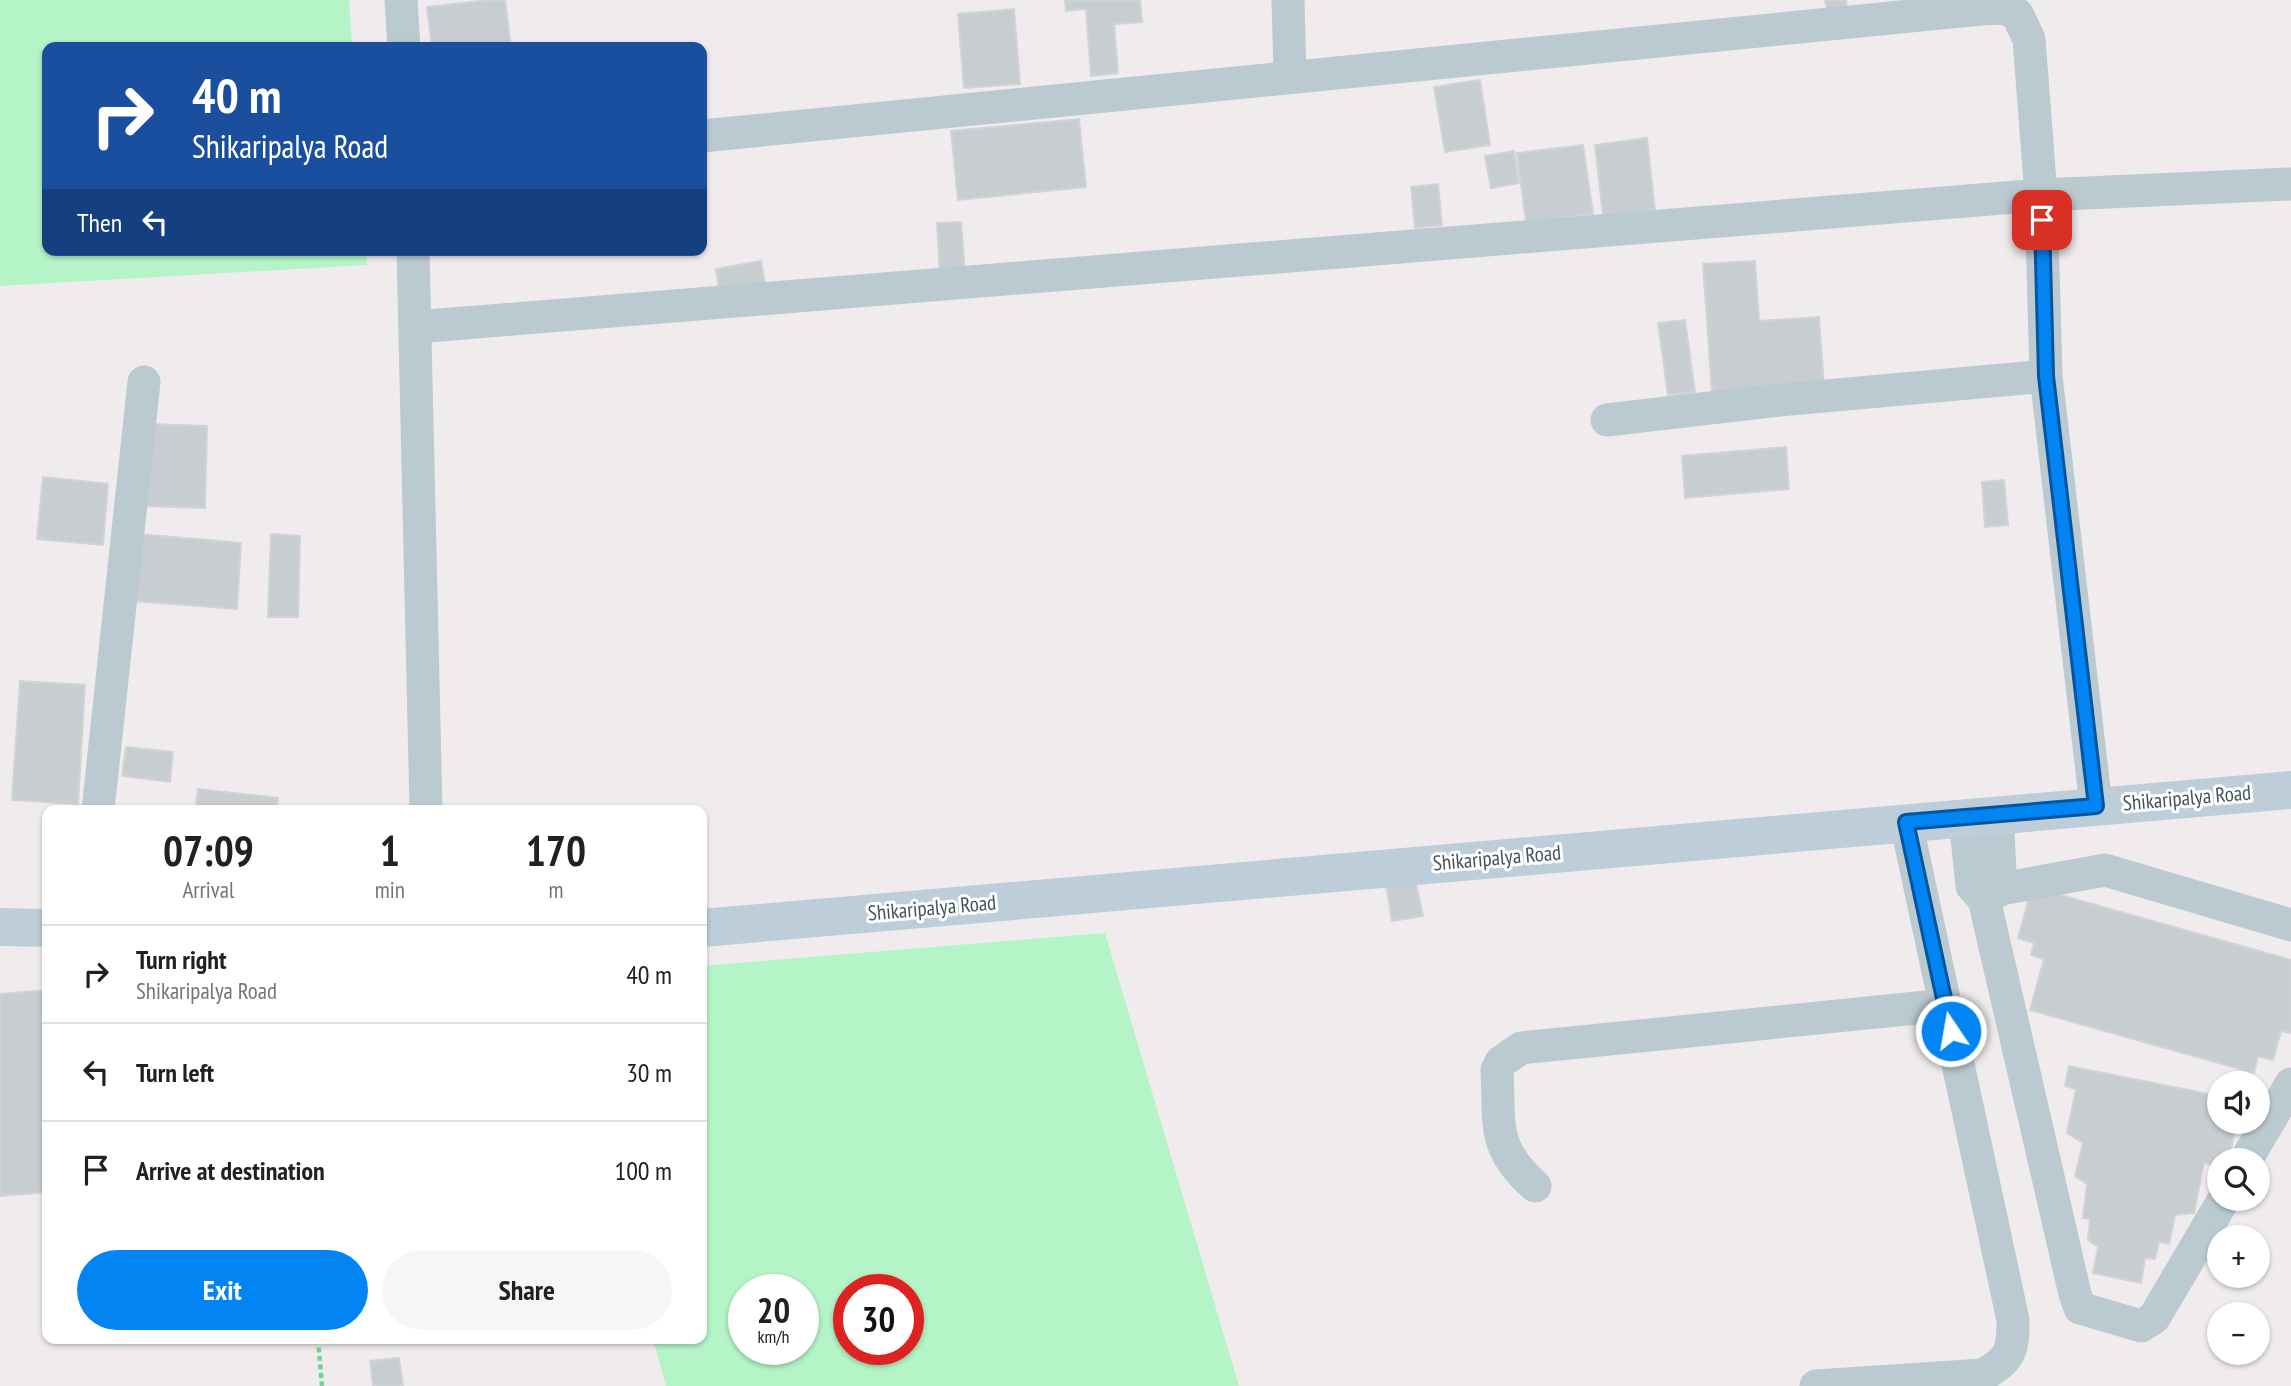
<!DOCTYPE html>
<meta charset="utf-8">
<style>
body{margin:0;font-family:"PT Sans Narrow",sans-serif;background:#f6f6f6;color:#202124;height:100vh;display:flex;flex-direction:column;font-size:26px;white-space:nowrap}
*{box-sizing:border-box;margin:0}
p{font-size:23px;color:#757577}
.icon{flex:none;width:38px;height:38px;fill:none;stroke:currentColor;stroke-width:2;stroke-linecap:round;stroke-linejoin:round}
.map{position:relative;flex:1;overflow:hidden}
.sheet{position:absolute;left:42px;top:805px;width:665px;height:539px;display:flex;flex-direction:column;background:#fff;border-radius:14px;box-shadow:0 2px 5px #0004}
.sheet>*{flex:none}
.guide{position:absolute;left:42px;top:42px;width:665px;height:214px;border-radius:14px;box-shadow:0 2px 5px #0004;background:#1a4fa0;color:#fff;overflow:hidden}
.controls{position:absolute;left:2207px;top:1071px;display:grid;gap:14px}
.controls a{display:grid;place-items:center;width:63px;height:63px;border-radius:50%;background:#fff;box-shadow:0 2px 5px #0004;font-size:35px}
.speed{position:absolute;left:728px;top:1274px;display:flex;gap:14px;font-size:35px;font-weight:700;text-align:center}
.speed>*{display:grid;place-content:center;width:91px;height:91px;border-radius:50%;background:#fff;box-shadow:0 2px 5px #0004;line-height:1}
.speed small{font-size:18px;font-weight:400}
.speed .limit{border:10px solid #d22;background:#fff;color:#111}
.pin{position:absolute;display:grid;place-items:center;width:60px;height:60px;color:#fff;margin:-30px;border-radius:14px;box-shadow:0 4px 10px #0006}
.me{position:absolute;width:77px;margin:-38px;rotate:348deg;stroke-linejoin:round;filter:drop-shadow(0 0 5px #0008)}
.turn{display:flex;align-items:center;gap:24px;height:147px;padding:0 35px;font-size:32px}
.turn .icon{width:91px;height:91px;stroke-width:2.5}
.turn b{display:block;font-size:49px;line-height:60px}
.then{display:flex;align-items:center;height:66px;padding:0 35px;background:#0003;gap:14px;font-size:26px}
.eta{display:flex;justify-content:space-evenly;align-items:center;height:119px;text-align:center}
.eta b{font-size:42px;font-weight:700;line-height:49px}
.button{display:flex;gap:14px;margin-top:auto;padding:14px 35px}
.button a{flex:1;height:80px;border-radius:42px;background:#0384f3;color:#fff;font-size:28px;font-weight:700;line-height:80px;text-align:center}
.button a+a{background:#f6f6f6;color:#202124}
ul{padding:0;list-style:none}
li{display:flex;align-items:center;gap:21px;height:98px;padding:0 35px;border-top:2px solid #e0e0e0}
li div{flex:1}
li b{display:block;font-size:26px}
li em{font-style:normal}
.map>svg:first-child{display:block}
</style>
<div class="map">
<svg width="2291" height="1386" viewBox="0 0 2291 1386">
<rect width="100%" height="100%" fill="#f0eced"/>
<!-- green -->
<g fill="#b4f4c6" fill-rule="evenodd">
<path d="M0,0H349L352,47H47V250H366L367,265L0,286Z"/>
<path d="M1105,933L1239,1386H666L653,1339H702V966ZM744,1290H803V1349H744ZM849,1290H908V1349H849Z"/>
</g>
<!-- building -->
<g fill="#c8cdd2" stroke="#d0d4d9" stroke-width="2">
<path d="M489,0H505L511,47H432L427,7Z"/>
<path d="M1065,0H1140L1142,22L1114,24L1118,73L1091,76L1086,9L1066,11Z"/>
<path d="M1825,0H1846L1847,10L1828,13Z"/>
<path d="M1014,9L1020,84L964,88L958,14Z"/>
<path d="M1480,80L1490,145L1445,152L1434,87Z"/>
<path d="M1079,119L1086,187L958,200L951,131Z"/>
<path d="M1647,138L1655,210L1603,216L1595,145Z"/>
<path d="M1583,145L1593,214L1526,222L1517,153Z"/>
<path d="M1514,151L1519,183L1491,188L1485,156Z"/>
<path d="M1438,184L1442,225L1415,228L1411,187Z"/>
<path d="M961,222L965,273L940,275L937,223Z"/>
<path d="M761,261L765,284L719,290L716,269Z"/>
<path d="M1755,261L1759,321L1819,317L1824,386L1712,393L1703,264Z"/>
<path d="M1685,320L1695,392L1668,395L1658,323Z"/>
<path d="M147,424L207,426L205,508L144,506Z"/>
<path d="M1786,447L1789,489L1685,498L1682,456Z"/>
<path d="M43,477L108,484L103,545L37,539Z"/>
<path d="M2004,480L2008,525L1985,527L1982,482Z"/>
<path d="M139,534L241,543L237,609L134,601Z"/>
<path d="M271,534L300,536L298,617H268Z"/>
<path d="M20,681L85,685L78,804L12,800Z"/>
<path d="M126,747L173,752L170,782L122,776Z"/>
<path d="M198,789L278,798L277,810H195Z"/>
<path d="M1415,878L1423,916L1392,921L1386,884Z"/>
<path d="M2032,887L2291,960V1033L2281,1031L2273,1060L2258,1056L2254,1073L2030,1010L2044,959L2031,955L2034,943L2018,938Z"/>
<path d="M47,990V1192L0,1196V994Z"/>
<path d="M2069,1066L2219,1096V1122H2244V1124L2236,1123L2229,1160H2219V1166L2204,1163L2194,1213L2175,1215L2169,1244L2159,1242L2155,1259L2145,1258L2141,1283L2093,1273L2098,1247L2088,1240L2090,1219L2083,1218L2087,1184L2075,1176L2083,1143L2067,1133L2076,1089L2065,1086Z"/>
<path d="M399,1358L403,1386H373L370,1361Z"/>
</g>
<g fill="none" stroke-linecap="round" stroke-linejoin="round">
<!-- path -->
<path stroke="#69d695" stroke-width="4.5" stroke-dasharray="5 3.5" stroke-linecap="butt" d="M318,1339L322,1386"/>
<!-- street -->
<g stroke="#bbcad1" stroke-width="33">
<path d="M401,0L404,47"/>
<path d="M1288,0L1290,76"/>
<path d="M702,136L1981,9L2004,8L2017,14L2029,39L2041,195L2046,376L2096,806"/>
<path d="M413,250L426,810"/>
<path d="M415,327L2041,195L2289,184"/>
<path d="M1607,420L1770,401L2046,376"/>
<path d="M98,810L144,382"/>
<path d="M1997,815L2001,889"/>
<path d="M1965,818L1972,886L1984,899L2075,1294L2080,1308L2141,1326L2154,1318L2224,1199"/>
<path d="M1984,899L2001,889L2105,870L2291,925"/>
<path d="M2246,1160L2291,1084"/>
<path d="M1535,1186C1491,1147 1500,1124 1497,1070L1501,1062L1521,1048L1946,1005"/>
<path d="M1816,1386L1983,1375C2011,1359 2013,1351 2013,1320L1906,822"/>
</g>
<!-- secondary -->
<g stroke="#bdcdd9" stroke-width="38">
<path d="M0,927L47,928"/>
<path d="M702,928L2291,790"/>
</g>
</g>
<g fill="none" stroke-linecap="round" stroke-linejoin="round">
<defs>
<path id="route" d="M1951,1031L1906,822L2096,806L2046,376L2042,220"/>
</defs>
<!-- route casing -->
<use href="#route" stroke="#02569e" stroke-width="18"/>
<!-- route -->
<use href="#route" stroke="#0384f3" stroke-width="12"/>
</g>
<g text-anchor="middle" stroke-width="6" stroke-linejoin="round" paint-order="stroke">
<!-- street labels -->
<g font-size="21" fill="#43535c" stroke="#fff">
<text transform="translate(2187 798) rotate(-5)" y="7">Shikaripalya Road</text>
<text transform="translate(1497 858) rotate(-5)" y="7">Shikaripalya Road</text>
<text transform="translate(932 908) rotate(-5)" y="7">Shikaripalya Road</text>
</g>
</g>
</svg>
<div class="controls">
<a><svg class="icon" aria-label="sound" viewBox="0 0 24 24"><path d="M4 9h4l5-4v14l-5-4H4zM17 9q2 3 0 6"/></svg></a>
<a><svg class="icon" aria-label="search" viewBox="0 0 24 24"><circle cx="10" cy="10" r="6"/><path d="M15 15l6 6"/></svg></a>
<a>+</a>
<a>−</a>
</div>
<div class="speed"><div>20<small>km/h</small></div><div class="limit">30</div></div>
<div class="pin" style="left:2042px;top:220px;background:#d93025"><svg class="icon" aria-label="arrive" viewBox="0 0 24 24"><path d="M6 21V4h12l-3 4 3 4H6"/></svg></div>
<svg class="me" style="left:1951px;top:1031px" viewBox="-20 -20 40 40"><circle r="17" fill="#0384f3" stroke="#fff" stroke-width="3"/><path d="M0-11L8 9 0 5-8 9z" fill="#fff"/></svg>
<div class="guide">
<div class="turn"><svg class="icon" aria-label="right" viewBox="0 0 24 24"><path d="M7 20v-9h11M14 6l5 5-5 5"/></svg><div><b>40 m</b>Shikaripalya Road</div></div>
<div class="then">Then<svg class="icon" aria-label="left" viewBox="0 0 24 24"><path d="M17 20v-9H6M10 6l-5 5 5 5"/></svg></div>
</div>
<section class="sheet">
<div class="eta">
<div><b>07:09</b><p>Arrival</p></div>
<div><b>1</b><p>min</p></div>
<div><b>170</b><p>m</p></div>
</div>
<ul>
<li><svg class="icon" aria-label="right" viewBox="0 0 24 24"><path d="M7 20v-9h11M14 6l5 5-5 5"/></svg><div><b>Turn right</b><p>Shikaripalya Road</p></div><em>40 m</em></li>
<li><svg class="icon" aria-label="left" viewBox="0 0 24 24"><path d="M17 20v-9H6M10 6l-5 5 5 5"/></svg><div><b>Turn left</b></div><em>30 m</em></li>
<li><svg class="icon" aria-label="arrive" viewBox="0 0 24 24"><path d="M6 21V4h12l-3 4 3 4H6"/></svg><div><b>Arrive at destination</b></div><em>100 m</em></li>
</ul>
<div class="button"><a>Exit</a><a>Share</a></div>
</section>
</div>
